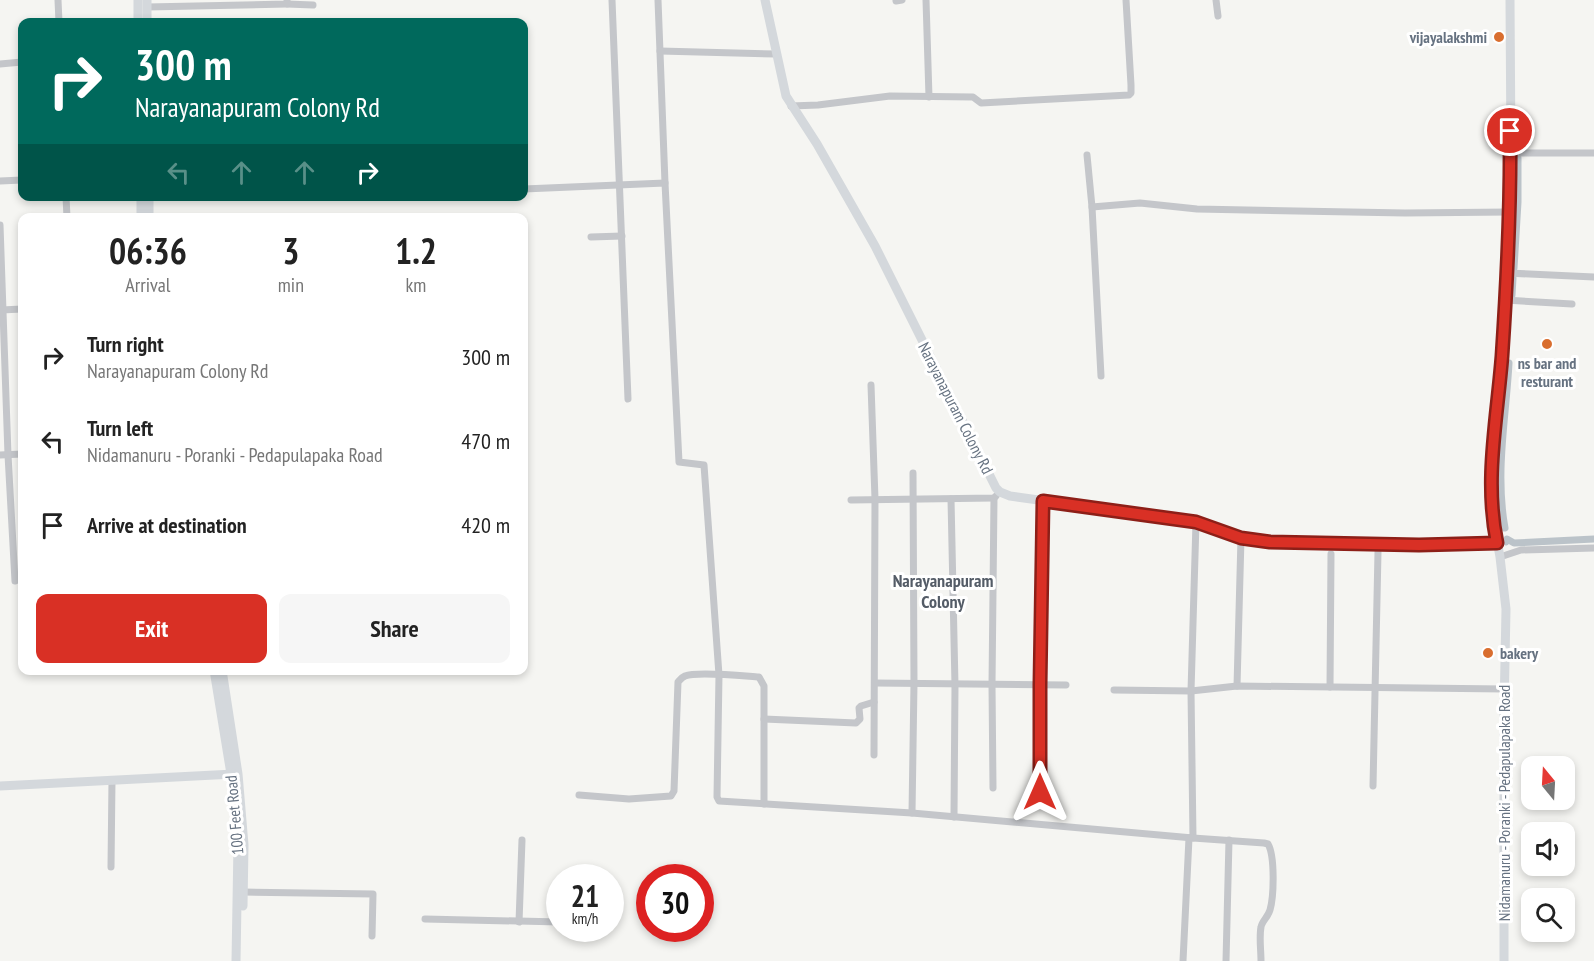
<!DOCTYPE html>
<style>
body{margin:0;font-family:"PT Sans Narrow",sans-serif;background:#f6f6f6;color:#222;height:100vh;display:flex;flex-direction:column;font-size:22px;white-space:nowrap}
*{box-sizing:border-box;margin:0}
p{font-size:20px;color:#767676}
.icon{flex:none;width:33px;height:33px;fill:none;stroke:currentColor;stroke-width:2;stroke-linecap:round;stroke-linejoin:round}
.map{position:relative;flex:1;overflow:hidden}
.details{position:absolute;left:18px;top:213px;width:510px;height:462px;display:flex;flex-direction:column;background:#fff;border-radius:12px;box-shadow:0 3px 9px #0003}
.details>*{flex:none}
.hud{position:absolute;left:18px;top:18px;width:510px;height:183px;border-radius:12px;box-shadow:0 3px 9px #0003;background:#00695c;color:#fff;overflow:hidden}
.needle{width:39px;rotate:342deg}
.tools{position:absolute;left:1521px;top:756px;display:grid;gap:12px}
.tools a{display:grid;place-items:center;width:54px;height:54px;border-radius:12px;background:#fff;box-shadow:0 3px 9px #0003;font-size:30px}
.speed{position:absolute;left:546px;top:864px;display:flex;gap:12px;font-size:30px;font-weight:700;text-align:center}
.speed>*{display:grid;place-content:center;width:78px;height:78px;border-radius:50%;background:#fff;box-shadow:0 3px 9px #0003;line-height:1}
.speed small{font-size:15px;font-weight:400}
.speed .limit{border:9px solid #d22;background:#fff;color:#111}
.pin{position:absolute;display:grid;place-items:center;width:51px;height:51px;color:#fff;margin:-26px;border:3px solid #fff;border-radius:50%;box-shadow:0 2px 6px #0007}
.me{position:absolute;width:66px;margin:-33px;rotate:0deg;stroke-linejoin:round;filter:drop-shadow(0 0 4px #0008)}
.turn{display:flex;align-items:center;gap:21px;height:126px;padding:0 18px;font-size:27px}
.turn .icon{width:78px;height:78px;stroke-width:2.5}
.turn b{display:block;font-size:42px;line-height:51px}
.lanes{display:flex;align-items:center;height:57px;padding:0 18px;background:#0003;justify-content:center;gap:30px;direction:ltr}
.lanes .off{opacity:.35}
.eta{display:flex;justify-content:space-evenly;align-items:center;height:102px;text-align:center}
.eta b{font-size:36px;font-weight:600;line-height:42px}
.cta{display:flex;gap:12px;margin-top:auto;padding:12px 18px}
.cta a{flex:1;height:69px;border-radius:12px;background:#d93025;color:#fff;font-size:24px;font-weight:600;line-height:69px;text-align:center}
.cta a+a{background:#f6f6f6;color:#222}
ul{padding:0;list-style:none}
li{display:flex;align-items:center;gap:18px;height:84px;padding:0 18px}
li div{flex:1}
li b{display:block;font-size:22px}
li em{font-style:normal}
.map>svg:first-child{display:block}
</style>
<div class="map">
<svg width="1594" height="961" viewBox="0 0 1594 961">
<rect width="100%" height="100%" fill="#f5f5f2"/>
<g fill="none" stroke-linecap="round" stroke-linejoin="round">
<!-- canal -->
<g stroke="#bbc3c9" stroke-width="7">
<path d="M1518,147L1519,113"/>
<path d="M1514,268L1518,202V158"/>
<path d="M1512,295L1513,278"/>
<path d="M1505,528C1495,473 1506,418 1509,363"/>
<path d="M1506,542L1507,539L1514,543L1594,539"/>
</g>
<!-- street -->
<g stroke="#c4c6ca" stroke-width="7">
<path d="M58,0L59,22"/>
<path d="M612,0L628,399"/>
<path d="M658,0L665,183"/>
<path d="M926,0L929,97"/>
<path d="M1216,0L1218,16"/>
<path d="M896,1L902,0"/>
<path d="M287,4L313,5"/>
<path d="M147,7L287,4V0"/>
<path d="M660,51L776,54"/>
<path d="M0,64L22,62"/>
<path d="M791,106L818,105L890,96L973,97L981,103L1129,95L1131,93V85L1126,0"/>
<path d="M1511,153H1594"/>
<path d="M1087,155L1092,207L1101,376"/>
<path d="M0,181L22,180"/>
<path d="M524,189L665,183L679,462L704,465L719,675L717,797L719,801L912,813L1193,838L1191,691L1196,522"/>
<path d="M66,196L67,218"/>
<path d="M1092,207L1140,203L1197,209L1405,213L1509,212"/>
<path d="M0,225L8,455L15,581"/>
<path d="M591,237L622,236"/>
<path d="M1507,273L1594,277"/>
<path d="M1505,300L1572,304"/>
<path d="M1,310L22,309"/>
<path d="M871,385L875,499L874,755"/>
<path d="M0,455L22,454"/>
<path d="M951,499L955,685L954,817"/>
<path d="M851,500L994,498L996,496"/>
<path d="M1500,557L1521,550L1594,548"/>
<path d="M875,683L1066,685"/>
<path d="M1237,686L1241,538"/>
<path d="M1330,687L1331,554"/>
<path d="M1114,690L1191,691L1237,686L1504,689"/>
<path d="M764,719L856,723L860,719L859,708L861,706L874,702"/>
<path d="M1373,786L1378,552"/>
<path d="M993,788L992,685L994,498"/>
<path d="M1040,792V685L1043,501"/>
<path d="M579,795L629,799L671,796L674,791L678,682C681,679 681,678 685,676C697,671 744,676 759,677L764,686V804"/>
<path d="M912,813L914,683L913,473"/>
<path d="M1193,838L1264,843L1268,844C1275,856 1274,896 1270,910C1268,917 1262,921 1261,927C1259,937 1261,950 1261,961"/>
<path d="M111,867L112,780"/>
<path d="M243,892L373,894L372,936"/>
<path d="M425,919L560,922"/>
<path d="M519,922L522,840"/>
<path d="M1183,961L1189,838"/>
<path d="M1226,961L1229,840"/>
</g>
<!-- secondary -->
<g stroke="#d4d8dc" stroke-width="9">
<path d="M138,0V22"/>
<path d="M147,0V22"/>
<path d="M765,0L786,96L817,144L875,246L996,488L1000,492L1010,496L1196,522L1241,538L1270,542L1420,545L1497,544"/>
<path d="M141,196V218"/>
<path d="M149,196V218"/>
<path d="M214,670L231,774L238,844L236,961"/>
<path d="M222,670L238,774L244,845L243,906"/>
<path d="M0,786L234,774"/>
<path d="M1504,961V712L1506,609L1500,557L1491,507L1490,486L1491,461L1502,358L1507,273L1511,153L1510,0"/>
</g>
</g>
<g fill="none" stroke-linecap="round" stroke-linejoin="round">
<defs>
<path id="route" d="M1040,792V685L1043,501L1196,522L1241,538L1270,542L1419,545L1497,543C1484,480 1497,420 1502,356C1507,281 1511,206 1510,131"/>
</defs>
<!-- route casing -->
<use href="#route" stroke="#8d1f18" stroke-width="15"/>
<!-- route -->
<use href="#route" stroke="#d93025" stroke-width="10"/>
</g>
<!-- markers -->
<g fill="#d96e2f" stroke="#fff" stroke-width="2">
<circle cx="1499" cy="37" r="6"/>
<circle cx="1547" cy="344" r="6"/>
<circle cx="1488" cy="653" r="6"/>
</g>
<g text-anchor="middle" stroke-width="6" stroke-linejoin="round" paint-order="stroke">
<!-- poi labels -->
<g font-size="16" font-weight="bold" fill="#667281" stroke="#fff" text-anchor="end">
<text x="1487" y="43">vijayalakshmi</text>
<text x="1547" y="369" text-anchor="middle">ns bar and<tspan x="1547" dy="18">resturant</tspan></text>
<text x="1500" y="659" text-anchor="start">bakery</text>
</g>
<!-- street labels -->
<g font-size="16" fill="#667281" stroke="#fff">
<text transform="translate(956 408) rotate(63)" y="6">Narayanapuram Colony Rd</text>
<text transform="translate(1504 803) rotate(-90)" y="6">Nidamanuru - Poranki - Pedapulapaka Road</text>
<text transform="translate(234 815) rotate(-95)" y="6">100 Feet Road</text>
</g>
<!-- neighbourhood labels -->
<g font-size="18" font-weight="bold" fill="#545c67" stroke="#fff">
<text x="943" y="587">Narayanapuram<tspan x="943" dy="21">Colony</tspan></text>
</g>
</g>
</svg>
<div class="tools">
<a><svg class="needle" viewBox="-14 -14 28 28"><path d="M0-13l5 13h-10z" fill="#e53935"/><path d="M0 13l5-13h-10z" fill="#767676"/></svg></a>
<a><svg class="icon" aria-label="sound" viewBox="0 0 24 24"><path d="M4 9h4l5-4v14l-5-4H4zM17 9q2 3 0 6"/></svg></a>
<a><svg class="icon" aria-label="search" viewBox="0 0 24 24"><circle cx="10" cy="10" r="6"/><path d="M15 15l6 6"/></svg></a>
</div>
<div class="speed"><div>21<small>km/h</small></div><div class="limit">30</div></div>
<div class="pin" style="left:1510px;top:131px;background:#d93025"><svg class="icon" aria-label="arrive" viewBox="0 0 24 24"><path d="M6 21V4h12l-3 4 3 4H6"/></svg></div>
<svg class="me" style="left:1040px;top:792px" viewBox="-20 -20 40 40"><path d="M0-17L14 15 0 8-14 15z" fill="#d93025" stroke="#fff" stroke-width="4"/></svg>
<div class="hud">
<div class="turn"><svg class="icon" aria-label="right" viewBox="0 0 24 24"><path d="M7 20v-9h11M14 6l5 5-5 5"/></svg><div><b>300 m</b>Narayanapuram Colony Rd</div></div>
<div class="lanes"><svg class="icon off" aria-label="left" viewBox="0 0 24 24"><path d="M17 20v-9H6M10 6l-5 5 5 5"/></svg><svg class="icon off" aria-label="ahead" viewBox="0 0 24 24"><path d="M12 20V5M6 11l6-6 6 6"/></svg><svg class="icon off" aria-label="ahead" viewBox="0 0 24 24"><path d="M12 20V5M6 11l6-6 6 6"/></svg><svg class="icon" aria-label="right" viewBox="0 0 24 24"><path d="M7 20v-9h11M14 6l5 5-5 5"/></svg></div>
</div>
<section class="details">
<div class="eta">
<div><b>06:36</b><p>Arrival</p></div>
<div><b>3</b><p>min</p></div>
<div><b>1.2</b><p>km</p></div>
</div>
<ul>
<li><svg class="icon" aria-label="right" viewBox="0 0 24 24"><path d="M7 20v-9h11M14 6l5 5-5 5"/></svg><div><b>Turn right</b><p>Narayanapuram Colony Rd</p></div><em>300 m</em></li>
<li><svg class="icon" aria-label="left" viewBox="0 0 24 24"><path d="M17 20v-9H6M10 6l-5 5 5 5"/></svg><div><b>Turn left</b><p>Nidamanuru - Poranki - Pedapulapaka Road</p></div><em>470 m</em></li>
<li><svg class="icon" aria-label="arrive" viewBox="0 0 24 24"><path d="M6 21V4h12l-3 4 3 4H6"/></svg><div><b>Arrive at destination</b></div><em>420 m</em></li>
</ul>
<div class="cta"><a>Exit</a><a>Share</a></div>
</section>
</div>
